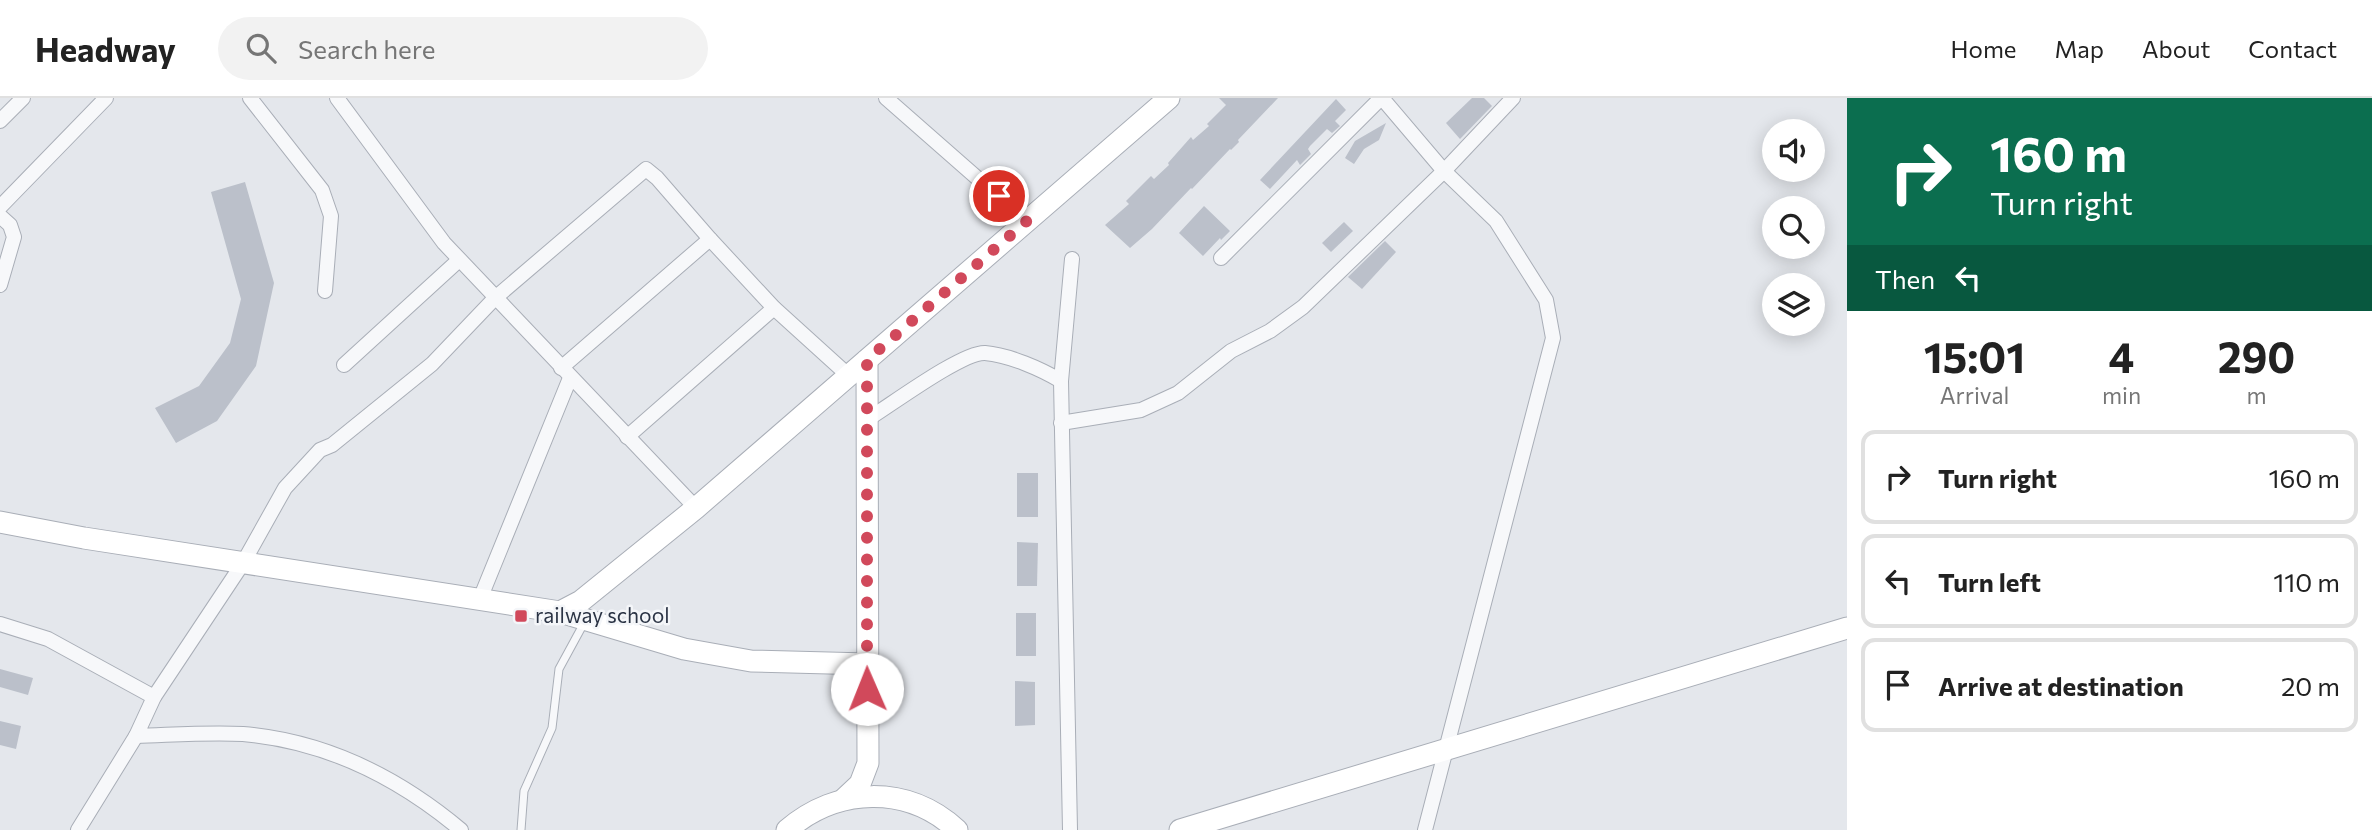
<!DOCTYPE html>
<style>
body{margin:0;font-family:Commissioner,sans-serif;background:#f2f2f2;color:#222;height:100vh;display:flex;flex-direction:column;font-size:26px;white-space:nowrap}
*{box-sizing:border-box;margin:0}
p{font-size:23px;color:#767676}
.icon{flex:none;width:38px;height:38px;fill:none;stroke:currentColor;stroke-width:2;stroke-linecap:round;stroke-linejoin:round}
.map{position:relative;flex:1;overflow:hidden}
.drawer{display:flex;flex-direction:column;background:#fff;width:525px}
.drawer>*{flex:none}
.hud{background:#0b6e4f;color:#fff;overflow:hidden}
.fabs{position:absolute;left:1762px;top:21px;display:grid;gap:14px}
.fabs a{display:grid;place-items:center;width:63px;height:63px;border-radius:50%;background:#fff;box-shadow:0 4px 18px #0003;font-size:35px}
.pin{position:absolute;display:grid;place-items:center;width:60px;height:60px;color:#fff;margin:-30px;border:4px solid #fff;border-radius:50%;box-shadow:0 2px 7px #0007}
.me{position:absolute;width:77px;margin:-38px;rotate:359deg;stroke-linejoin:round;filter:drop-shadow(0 0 5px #0008)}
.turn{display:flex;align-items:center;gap:24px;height:147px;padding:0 28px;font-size:32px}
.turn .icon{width:91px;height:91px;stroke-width:2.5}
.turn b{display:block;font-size:49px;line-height:60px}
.then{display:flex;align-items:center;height:66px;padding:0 28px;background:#0003;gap:14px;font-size:26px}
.eta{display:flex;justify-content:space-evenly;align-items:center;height:119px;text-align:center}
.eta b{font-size:42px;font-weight:700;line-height:49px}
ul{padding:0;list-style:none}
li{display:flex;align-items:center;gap:21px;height:94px;margin:0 14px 10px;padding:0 14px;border:4px solid #e0e0e0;border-radius:14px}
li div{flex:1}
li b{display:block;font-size:26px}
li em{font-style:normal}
header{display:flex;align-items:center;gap:42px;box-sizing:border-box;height:98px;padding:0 35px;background:#fff;border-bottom:2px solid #e0e0e0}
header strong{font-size:33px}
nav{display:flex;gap:38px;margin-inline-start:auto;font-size:24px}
.search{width:490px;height:63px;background:#f2f2f2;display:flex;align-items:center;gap:18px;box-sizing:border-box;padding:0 24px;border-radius:38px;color:#767676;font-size:26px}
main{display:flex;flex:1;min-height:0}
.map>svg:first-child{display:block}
</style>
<header>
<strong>Headway</strong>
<div class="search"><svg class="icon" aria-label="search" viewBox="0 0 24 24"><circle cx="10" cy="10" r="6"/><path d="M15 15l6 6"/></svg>Search here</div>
<nav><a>Home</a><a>Map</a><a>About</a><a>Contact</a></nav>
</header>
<main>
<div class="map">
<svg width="1847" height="732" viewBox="0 0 1847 732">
<rect width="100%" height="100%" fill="#e4e7ec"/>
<!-- building -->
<g fill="#bbc0ca">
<path d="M1219,0H1278L1238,42L1239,44L1231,52L1230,51L1192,91L1191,90L1152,131L1130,150L1105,127L1129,106L1126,103L1151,78L1154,81L1169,67L1168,65L1191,39L1193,42L1209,28L1207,26L1226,7Z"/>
<path d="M1472,0H1484L1492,8L1460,41L1446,25Z"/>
<path d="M1336,1L1346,12L1335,23L1340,28L1332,35L1327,31L1310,48L1308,51L1311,56L1300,67L1297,62L1270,91L1260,82Z"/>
<path d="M1386,25L1379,42L1364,51L1354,66L1345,60L1355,43Z"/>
<path d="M245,84L274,185L256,268L217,323L176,345L155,310L199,288L230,245L241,201L211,94Z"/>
<path d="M1204,108L1230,133L1221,142L1220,140L1203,158L1179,135Z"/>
<path d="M1344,124L1353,133L1331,154L1322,145Z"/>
<path d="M1385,143L1396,154L1362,191L1348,179Z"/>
<rect x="1017" y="375" width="21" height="44"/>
<path d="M1017,444L1038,445L1037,488H1017Z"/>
<rect x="1016" y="515" width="20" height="43"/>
<path d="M0,571L33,580L28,597L0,589Z"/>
<path d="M1015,583L1035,584V627L1015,628Z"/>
<path d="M0,623L21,628L16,651L0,647Z"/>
</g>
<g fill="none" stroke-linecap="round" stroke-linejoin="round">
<defs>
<path id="lane" d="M521,732L524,693L552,630L559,571L584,525"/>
<g id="street">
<path d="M250,0L322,92L331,118L325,193"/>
<path d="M337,0L444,145L696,410"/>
<path d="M886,0L984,86L1029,121"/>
<path d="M1382,0L1444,73L1496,123L1546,202L1553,240L1425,732"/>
<path d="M0,23L23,0"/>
<path d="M0,109L106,0"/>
<path d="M0,118L10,127L14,139L0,187"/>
<path d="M1221,160L1381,0"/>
<path d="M344,267L459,162"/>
<path d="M561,270L710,141"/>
<path d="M868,321C891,307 962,254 985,255C1009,257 1041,271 1061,283"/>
<path d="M1061,325L1141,312L1178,295L1231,253L1270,233L1303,209L1444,73L1513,0"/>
<path d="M627,339L774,210"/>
<path d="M480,501L570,280"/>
<path d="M0,526L48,541L154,599"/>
<path d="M78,732L136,638"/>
<path d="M461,732C399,680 325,643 243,636C208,634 171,637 136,638L154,599L243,465L285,390L320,352L332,347L432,266L495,200L646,71L657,80L710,141L774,210L849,278"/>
<path d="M1070,732L1061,283L1072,161"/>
</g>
<g id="secondary">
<path d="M0,424L84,440L560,514L684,551L751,563L867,566"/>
<path d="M560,514L581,503L696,410L1169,0"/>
<path d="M844,701L860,686L868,665L867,262"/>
<path d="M787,732C837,689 907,686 957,732"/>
<path d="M1180,732L1847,530"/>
</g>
</defs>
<!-- lane casing -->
<use href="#lane" stroke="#a9aeb7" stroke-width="9"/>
<!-- street casing -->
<use href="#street" stroke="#a9aeb7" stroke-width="16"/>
<!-- secondary casing -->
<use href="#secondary" stroke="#a9aeb7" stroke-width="23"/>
<!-- lane -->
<use href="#lane" stroke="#f7f8fa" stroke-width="7"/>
<!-- street -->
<use href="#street" stroke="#f7f8fa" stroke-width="14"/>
<!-- secondary -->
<use href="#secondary" stroke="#fff" stroke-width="21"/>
</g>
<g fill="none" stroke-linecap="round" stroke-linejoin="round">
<!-- route -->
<path stroke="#d1495b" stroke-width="12" stroke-dasharray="0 21.6" d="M867,591V262L1029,121L999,98"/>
</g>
<!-- markers -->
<rect fill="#d1495b" stroke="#f4f6f9" stroke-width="2.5" x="514" y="511" width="14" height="14" rx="3.5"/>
<g text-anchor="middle" stroke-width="5" stroke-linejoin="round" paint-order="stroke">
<!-- poi labels -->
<g font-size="21" fill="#2b3445" stroke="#f4f6f9" text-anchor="start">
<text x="535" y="525">railway school</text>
</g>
</g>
</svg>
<div class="fabs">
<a><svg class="icon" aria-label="sound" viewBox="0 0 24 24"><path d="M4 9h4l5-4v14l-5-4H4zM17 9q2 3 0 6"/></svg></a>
<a><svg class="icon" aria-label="search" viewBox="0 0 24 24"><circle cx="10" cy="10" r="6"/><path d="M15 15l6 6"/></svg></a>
<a><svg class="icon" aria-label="layers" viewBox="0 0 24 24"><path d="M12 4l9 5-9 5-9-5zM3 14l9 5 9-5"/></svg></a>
</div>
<div class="pin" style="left:999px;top:98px;background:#d93025"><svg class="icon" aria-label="arrive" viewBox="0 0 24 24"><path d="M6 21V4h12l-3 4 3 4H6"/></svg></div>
<svg class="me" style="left:867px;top:591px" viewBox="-20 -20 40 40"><circle r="19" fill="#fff"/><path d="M0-13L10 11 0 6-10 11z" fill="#d1495b"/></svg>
</div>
<section class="drawer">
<div class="hud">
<div class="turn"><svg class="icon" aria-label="right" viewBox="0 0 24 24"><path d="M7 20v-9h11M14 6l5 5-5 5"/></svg><div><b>160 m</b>Turn right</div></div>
<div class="then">Then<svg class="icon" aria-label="left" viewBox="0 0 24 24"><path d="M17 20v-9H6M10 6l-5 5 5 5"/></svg></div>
</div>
<div class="eta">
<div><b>15:01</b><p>Arrival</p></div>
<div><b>4</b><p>min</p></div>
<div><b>290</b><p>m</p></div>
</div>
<ul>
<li><svg class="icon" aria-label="right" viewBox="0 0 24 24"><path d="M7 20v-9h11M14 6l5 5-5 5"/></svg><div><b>Turn right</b></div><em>160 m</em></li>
<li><svg class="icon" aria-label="left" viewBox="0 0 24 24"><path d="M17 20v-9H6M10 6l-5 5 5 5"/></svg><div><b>Turn left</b></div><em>110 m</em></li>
<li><svg class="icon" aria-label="arrive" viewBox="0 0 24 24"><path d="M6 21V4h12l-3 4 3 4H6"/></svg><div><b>Arrive at destination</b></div><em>20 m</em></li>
</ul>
</section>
</main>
